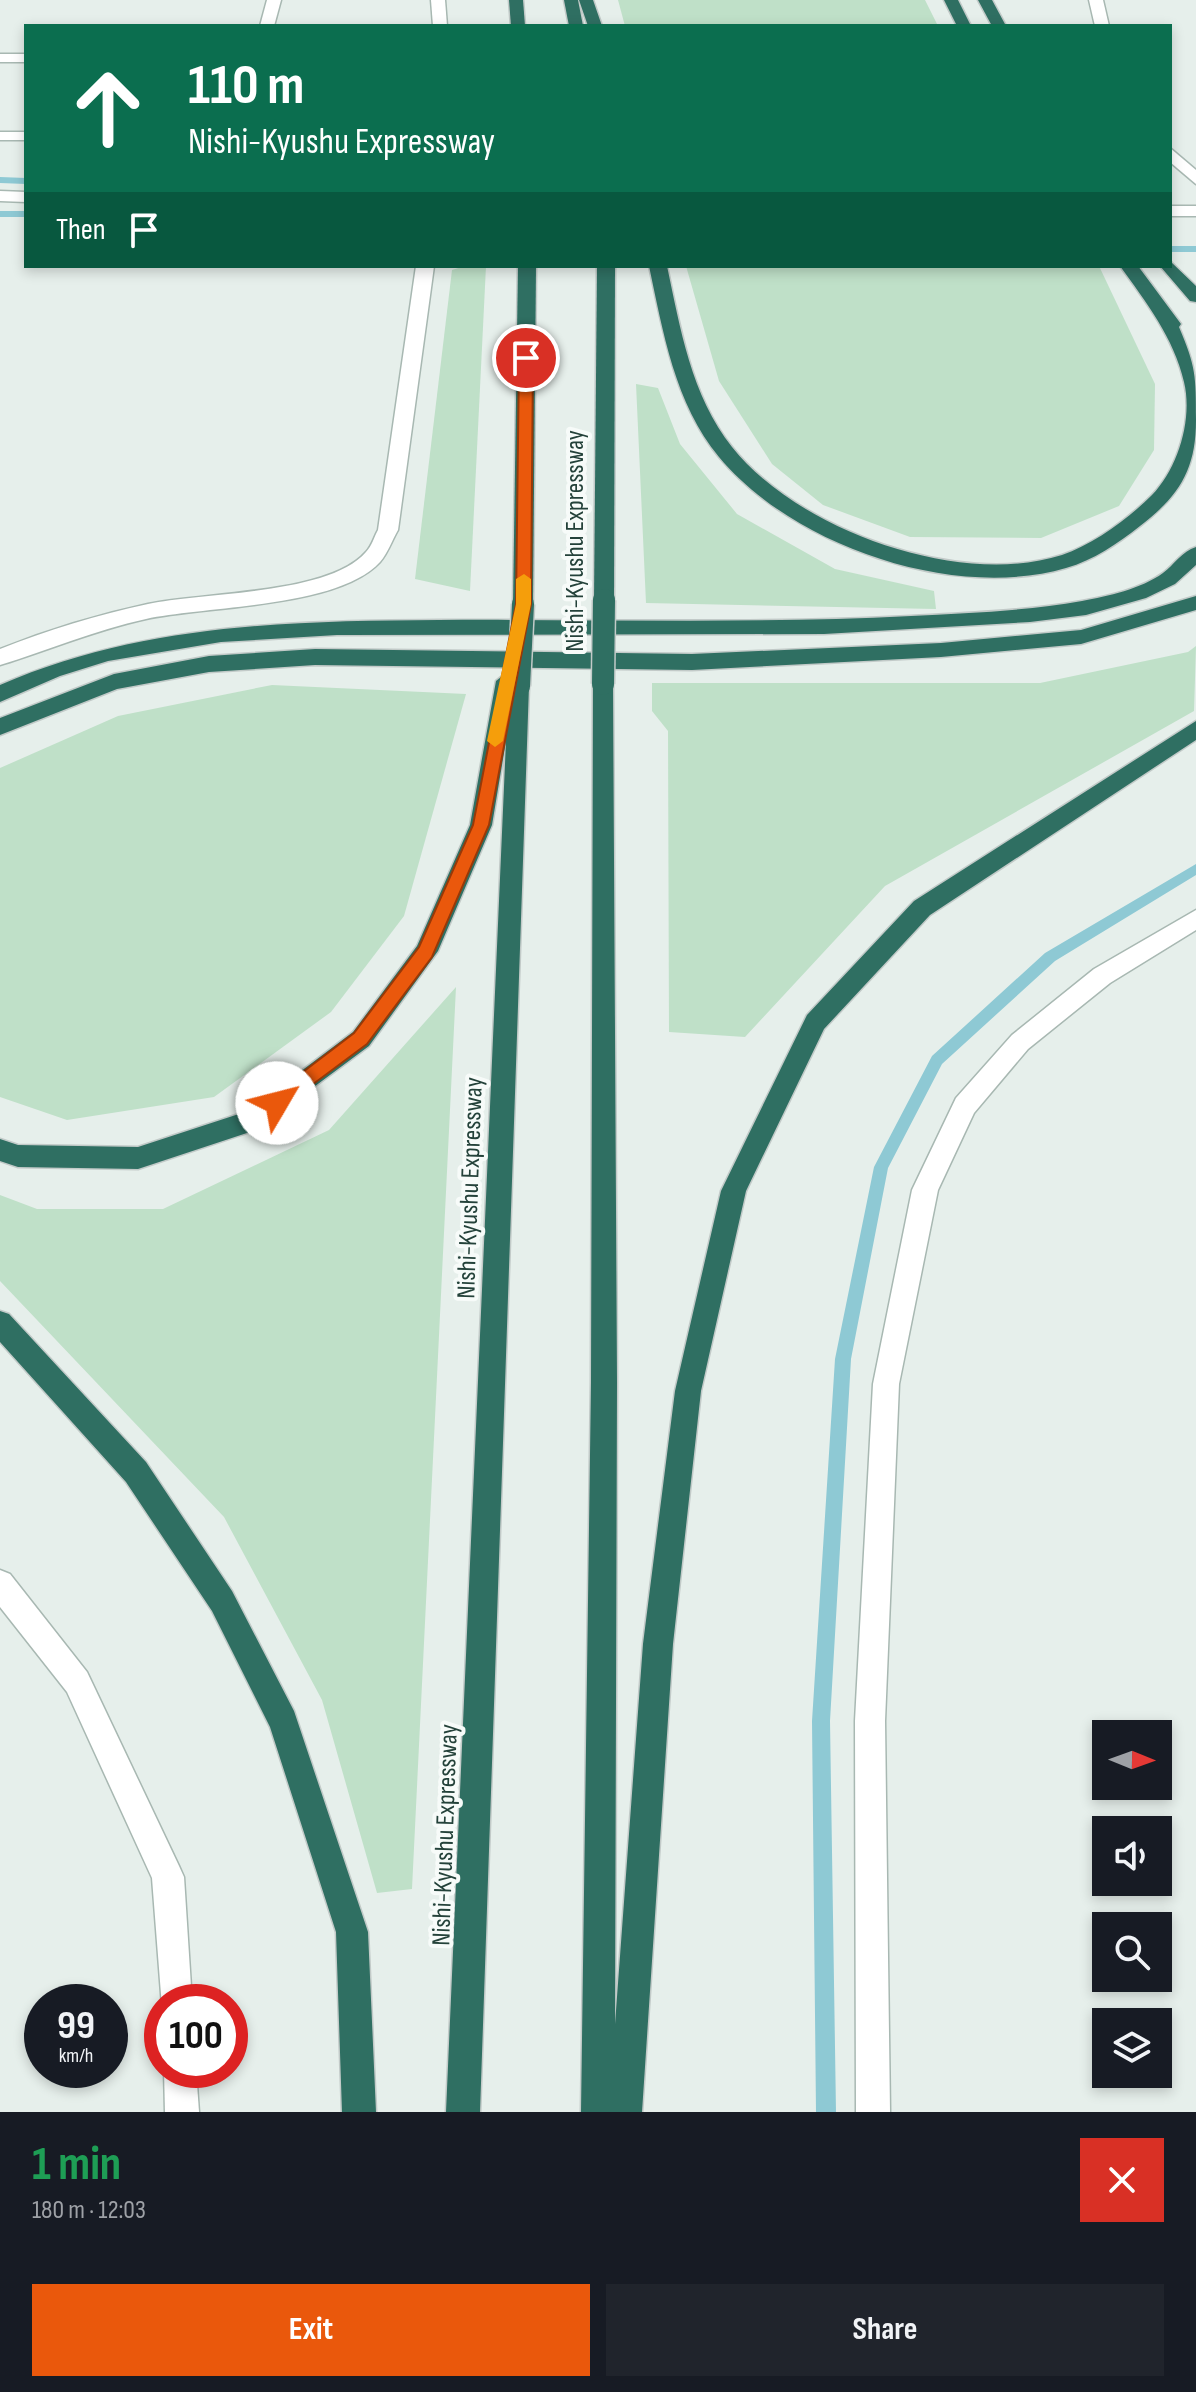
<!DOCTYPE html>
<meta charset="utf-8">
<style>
body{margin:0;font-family:"Sofia Sans Condensed",sans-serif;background:#20242c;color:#f1f3f6;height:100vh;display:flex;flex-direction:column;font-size:30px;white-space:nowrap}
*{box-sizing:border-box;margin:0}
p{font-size:26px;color:#9ea1a6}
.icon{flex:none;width:44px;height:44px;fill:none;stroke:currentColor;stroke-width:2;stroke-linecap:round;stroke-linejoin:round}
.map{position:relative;height:2112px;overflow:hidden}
.sheet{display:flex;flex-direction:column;background:#171b24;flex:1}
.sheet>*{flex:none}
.top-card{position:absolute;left:24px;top:24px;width:1148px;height:244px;border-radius:0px;box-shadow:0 4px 12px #0003;background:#0b6e4f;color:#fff;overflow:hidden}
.needle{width:52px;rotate:91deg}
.fabs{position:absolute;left:1092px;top:1720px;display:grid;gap:16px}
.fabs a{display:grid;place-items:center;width:80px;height:80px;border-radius:0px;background:#171b24;box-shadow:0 4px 12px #0003;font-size:40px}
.speed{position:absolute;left:24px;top:1984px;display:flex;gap:16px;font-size:40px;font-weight:700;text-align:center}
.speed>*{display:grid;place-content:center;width:104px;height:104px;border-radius:50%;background:#171b24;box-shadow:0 4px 12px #0003;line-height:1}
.speed small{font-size:20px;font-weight:400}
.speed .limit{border:12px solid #d22;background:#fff;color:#111}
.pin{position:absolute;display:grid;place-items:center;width:68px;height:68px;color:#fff;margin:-34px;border:4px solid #fff;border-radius:50%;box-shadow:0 2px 8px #0007}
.me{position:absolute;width:88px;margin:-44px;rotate:53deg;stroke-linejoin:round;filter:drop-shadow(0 0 6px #0008)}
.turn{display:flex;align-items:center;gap:28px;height:168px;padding:0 32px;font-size:36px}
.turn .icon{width:104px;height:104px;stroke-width:2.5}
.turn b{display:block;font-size:56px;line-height:68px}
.then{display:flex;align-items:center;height:76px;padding:0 32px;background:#0003;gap:16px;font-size:30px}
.round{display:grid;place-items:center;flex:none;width:84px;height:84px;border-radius:0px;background:#20242c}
.overview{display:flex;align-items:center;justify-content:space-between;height:136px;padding:0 32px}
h1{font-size:48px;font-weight:700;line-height:60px;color:#1e9e55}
.primary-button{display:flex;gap:16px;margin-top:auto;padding:16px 32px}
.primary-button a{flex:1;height:92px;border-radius:0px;background:#ea580c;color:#fff;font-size:32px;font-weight:700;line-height:92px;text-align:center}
.primary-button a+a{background:#20242c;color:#f1f3f6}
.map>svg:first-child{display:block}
</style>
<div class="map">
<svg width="1196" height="2112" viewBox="0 0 1196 2112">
<rect width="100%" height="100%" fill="#e6efeb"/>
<!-- green -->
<g fill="#bfe0c8">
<path d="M618,0H925L938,26H625Z"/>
<path d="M465,266H486L470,591L415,579L452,270Z"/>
<path d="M686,266H1099L1155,384L1154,450L1119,506L1041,538L910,537L823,505L772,464L719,381Z"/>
<path d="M636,384L658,388L680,444L737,514L835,569L934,591L936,609L646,603Z"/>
<path d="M1196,646L1194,711L885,886L745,1037L669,1032L668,731L652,711V683H1040L1188,652Z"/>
<path d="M272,685L466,694L404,916L331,1012L214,1097L67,1120L0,1097V768L118,716Z"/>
<path d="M456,987L412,1889L377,1893L322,1700L224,1517L0,1281V1195L37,1209H163L329,1130Z"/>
</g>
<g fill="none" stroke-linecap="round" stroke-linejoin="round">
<!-- stream -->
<g fill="#8ec9d4" fill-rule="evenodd">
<path d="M0,177L26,178V184L0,183Z"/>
<rect x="0" y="211" width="26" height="6"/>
<rect x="1170" y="246" width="26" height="6"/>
<path d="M1196,864V875L1055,961L942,1064L888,1168L851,1359L830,1721L836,2112H816L812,1721L835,1359L874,1167L932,1056L1045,953Z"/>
</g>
<defs>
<g id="service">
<rect x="0" y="54" width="26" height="8"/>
<rect x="0" y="132" width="26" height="8"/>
</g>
<g id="minor">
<path d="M267,0H281L274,26H260Z"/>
<path d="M0,191L26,192V202L0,201Z"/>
<rect x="1170" y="206" width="26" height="10"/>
</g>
<g id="tertiary">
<path d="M431,0H445L447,26H433Z"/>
<path d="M1089,0H1103L1109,26H1095Z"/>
<path d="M1170,148L1196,170V184L1170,162Z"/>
<path d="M416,266H434L398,530C392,540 388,553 380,562C338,608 206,606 146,619C95,630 49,650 0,665V649C48,630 97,615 148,604C203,592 329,595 366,552C372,546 374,537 378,530Z"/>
<path d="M1196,910V930L1110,983L1028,1049L974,1113L938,1190L899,1384L885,1721L890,2112H856L855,1721L873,1384L912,1190L956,1098L1012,1035L1094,969Z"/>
<path d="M0,1570L10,1574L87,1672L179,1866L184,1877L192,2002H162V2007L152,1878L67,1692L0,1607Z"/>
<path d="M164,2070H196L199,2112H165Z"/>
</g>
<g id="motorway">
<path d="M509,0H523L525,26H511Z"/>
<path d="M564,0H578L583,26H569Z"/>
<path d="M579,0H593L602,26H588Z"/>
<path d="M944,0H958L971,26H957Z"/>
<path d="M978,0H992L1006,26H992Z"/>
<path d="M1170,261L1196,286V302L1190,301L1160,266H1170Z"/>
<path d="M518,266H536L533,604L523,611L513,604Z"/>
<path d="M597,266H615L614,600L604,607L594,600Z"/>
<path d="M649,266H667C680,327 691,396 732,447C798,530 959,588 1062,555C1094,544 1128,519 1152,495C1178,468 1193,419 1184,382C1174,338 1146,302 1120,266H1138L1181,324L1179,327C1196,367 1196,376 1196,420C1196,470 1179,496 1140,526C1117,544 1094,560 1066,568C954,601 793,546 719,457C675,404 663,332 649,266Z"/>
<path d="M1196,547V565L1175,584L1146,598L1086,615L1030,622L824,634L337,635L221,642L108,661L60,676L0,702V685C141,624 288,621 439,620C596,619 754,624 911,616C968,613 1026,611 1082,601C1108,596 1141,589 1163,573C1174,565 1182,551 1196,547Z"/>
<path d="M1196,596V610L1081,644L941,657L692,670L315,665L209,672L117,689L0,735V718L114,674L209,656L315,649L692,654L941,643L1081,630Z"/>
<path d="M506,673L526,681L529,686L480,2112H446L506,741L492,825L438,951L369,1046L256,1130L138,1169L18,1167L0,1161V1139L18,1145L138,1147L248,1111L353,1032L417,946L470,825L496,681Z"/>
<path d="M603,676L613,684L617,1382L615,2024L643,1644L675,1391L721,1191L807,1015L914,901L1196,721V740L930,915L824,1029L746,1191L701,1391L673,1644L642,2112H581L591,1382L593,684Z"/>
<path d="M0,1311L9,1314L146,1462L232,1591L294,1711L368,1932L376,2112H342L336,1932L270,1727L212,1611L126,1482L0,1342Z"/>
</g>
</defs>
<!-- service casing -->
<use href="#service" stroke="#a8b8b2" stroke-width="3"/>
<!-- minor casing -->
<use href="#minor" stroke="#a8b8b2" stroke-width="3"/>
<!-- tertiary casing -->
<use href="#tertiary" stroke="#a8b8b2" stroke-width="3"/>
<!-- motorway casing -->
<use href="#motorway" stroke="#c2cac8" stroke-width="3"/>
<!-- service -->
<use href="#service" fill="#fff" fill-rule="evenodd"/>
<!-- minor -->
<use href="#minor" fill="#fff" fill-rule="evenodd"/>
<!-- tertiary -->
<use href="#tertiary" fill="#fff" fill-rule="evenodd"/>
<!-- motorway -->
<use href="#motorway" fill="#2f6f62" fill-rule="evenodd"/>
<defs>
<g id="motorway-bridge">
<path d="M603,684L604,600"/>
<path d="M519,686L523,604"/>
</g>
</defs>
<!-- motorway-bridge casing -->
<use href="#motorway-bridge" stroke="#c2cac8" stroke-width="25" stroke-linecap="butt"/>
<!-- motorway-bridge -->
<use href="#motorway-bridge" stroke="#2f6f62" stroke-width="22"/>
</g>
<!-- route -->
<path fill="#ea580c" stroke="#983908" stroke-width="2" d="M526,354L533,358L531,604L489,825L432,957L367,1044L277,1111L270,1109V1097L354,1033L419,947L473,825L516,604L519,358Z"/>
<!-- slow -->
<path fill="#f59e0b" d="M524,574L531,579V604L503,741L495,747L487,741L516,604V579Z"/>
<g text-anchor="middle" stroke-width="8" stroke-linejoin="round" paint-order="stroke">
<!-- street labels -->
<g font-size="26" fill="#24423a" stroke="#f7fbf9">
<text transform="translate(574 541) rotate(-90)" y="9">Nishi-Kyushu Expressway</text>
<text transform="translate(469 1188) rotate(-88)" y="9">Nishi-Kyushu Expressway</text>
<text transform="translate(444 1835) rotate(-88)" y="9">Nishi-Kyushu Expressway</text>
</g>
</g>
</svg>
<div class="fabs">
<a><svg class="needle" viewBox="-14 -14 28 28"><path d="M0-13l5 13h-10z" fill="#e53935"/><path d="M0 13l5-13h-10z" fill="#9ea1a6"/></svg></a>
<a><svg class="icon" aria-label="sound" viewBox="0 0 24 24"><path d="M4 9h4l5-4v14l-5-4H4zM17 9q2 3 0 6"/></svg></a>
<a><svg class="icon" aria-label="search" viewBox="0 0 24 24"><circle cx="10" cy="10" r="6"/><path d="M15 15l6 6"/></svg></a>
<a><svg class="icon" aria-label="layers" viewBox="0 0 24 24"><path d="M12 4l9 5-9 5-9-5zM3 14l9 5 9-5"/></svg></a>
</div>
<div class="speed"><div>99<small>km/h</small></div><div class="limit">100</div></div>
<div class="pin" style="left:526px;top:358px;background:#d93025"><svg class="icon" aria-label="arrive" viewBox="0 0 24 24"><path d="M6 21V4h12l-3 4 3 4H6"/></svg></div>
<svg class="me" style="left:277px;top:1103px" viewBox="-20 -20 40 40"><circle r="19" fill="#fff"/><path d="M0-13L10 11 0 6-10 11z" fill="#ea580c"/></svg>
<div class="top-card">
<div class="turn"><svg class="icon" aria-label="ahead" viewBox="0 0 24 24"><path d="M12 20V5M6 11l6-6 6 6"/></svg><div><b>110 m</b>Nishi-Kyushu Expressway</div></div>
<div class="then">Then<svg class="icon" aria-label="arrive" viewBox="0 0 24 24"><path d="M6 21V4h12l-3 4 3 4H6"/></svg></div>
</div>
</div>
<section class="sheet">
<div class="overview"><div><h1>1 min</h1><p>180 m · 12:03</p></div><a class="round" style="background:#d93025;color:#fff"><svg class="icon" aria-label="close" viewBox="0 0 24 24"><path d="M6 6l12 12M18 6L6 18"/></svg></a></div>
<div class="primary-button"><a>Exit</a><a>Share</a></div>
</section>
